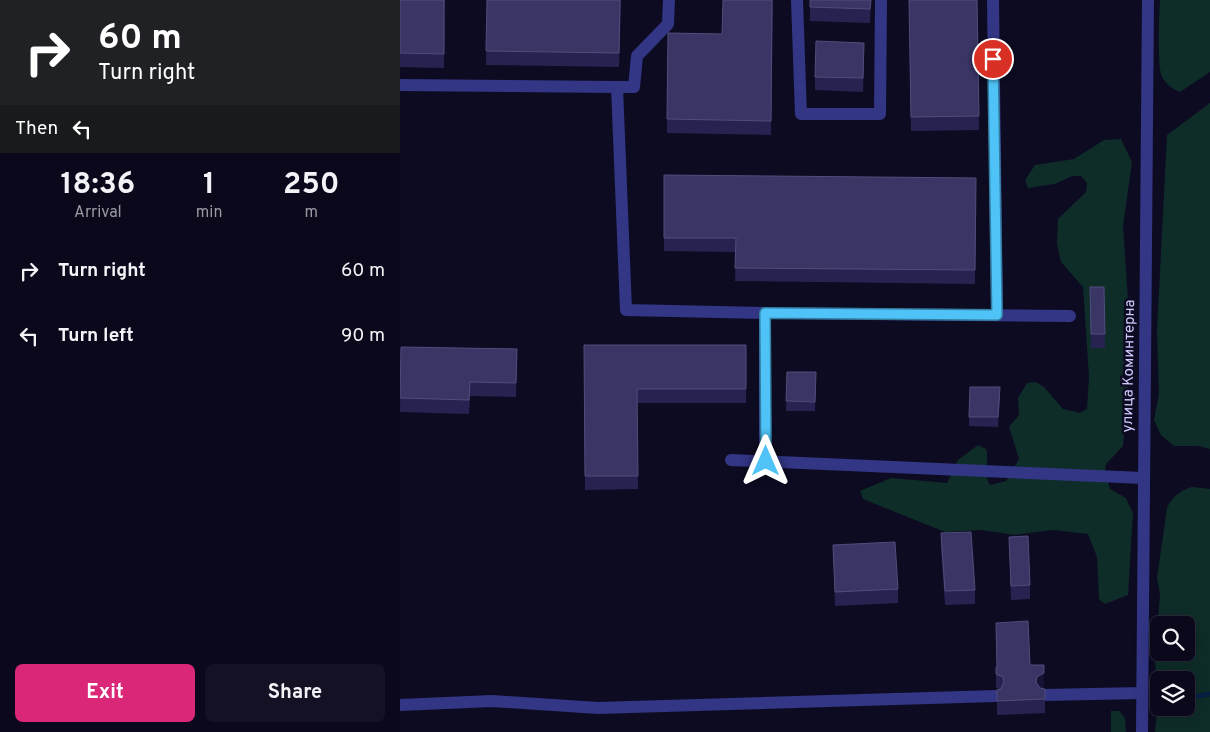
<!DOCTYPE html>
<meta charset="utf-8">
<style>
body{margin:0;font-family:Overpass,sans-serif;background:#131123;color:#f1f3f6;height:100vh;display:flex;flex-direction:column;font-size:19px;white-space:nowrap}
*{box-sizing:border-box;margin:0}
p{font-size:16px;color:#999aa2}
.icon{flex:none;width:28px;height:28px;fill:none;stroke:currentColor;stroke-width:2;stroke-linecap:round;stroke-linejoin:round}
.map{position:relative;flex:1;overflow:hidden}
.panel{display:flex;flex-direction:column;background:#0a081a;width:400px}
.panel>*{flex:none}
.hud{background:#202124;color:#fff;overflow:hidden}
.buttons{position:absolute;left:750px;top:616px;display:grid;gap:10px}
.buttons a{display:grid;place-items:center;width:45px;height:45px;border-radius:8px;background:#0a081a;box-shadow:0 5px 20px #0002,0 0 0 1px #2a2939;font-size:25px}
.pin{position:absolute;display:grid;place-items:center;width:42px;height:42px;color:#fff;margin:-21px;border:2px solid #fff;border-radius:50%;box-shadow:0 1px 5px #0007}
.me{position:absolute;width:55px;margin:-28px;rotate:0deg;stroke-linejoin:round;filter:drop-shadow(0 0 4px #0008)}
.turn{display:flex;align-items:center;gap:18px;height:105px;padding:0 15px;font-size:22px}
.turn .icon{width:65px;height:65px;stroke-width:2.5}
.turn b{display:block;font-size:35px;line-height:42px}
.then{display:flex;align-items:center;height:48px;padding:0 15px;background:#0003;gap:10px;font-size:19px}
.eta{display:flex;justify-content:space-evenly;align-items:center;height:85px;text-align:center}
.eta b{font-size:30px;font-weight:700;line-height:35px}
.action{display:flex;gap:10px;margin-top:auto;padding:10px 15px}
.action a{flex:1;height:58px;border-radius:8px;background:#db2777;color:#fff;font-size:20px;font-weight:700;line-height:58px;text-align:center}
.action a+a{background:#131123;color:#f1f3f6}
ul{padding:0;list-style:none}
li{display:flex;align-items:center;gap:15px;height:65px;padding:0 15px}
li div{flex:1}
li b{display:block;font-size:19px}
li em{font-style:normal}
main{display:flex;flex:1;min-height:0}
.map>svg:first-child{display:block}
</style>
<main>
<section class="panel">
<div class="hud">
<div class="turn"><svg class="icon" aria-label="right" viewBox="0 0 24 24"><path d="M7 20v-9h11M14 6l5 5-5 5"/></svg><div><b>60 m</b>Turn right</div></div>
<div class="then">Then<svg class="icon" aria-label="left" viewBox="0 0 24 24"><path d="M17 20v-9H6M10 6l-5 5 5 5"/></svg></div>
</div>
<div class="eta">
<div><b>18:36</b><p>Arrival</p></div>
<div><b>1</b><p>min</p></div>
<div><b>250</b><p>m</p></div>
</div>
<ul>
<li><svg class="icon" aria-label="right" viewBox="0 0 24 24"><path d="M7 20v-9h11M14 6l5 5-5 5"/></svg><div><b>Turn right</b></div><em>60 m</em></li>
<li><svg class="icon" aria-label="left" viewBox="0 0 24 24"><path d="M17 20v-9H6M10 6l-5 5 5 5"/></svg><div><b>Turn left</b></div><em>90 m</em></li>
</ul>
<div class="action"><a>Exit</a><a>Share</a></div>
</section>
<div class="map">
<svg width="810" height="732" viewBox="0 0 810 732">
<rect width="100%" height="100%" fill="#0d0b22"/>
<!-- green -->
<g fill="#0e2c28" fill-rule="evenodd">
<path d="M760,0H810V72L780,92C772,89 767,85 762,77C757,68 759,14 760,0Z"/>
<path d="M810,103V449L798,446H774L761,435L754,420L759,394L757,331L767,135Z"/>
<path d="M721,139L732,162L723,226L731,344L723,446L706,464L705,472L710,489L726,498L733,513L728,595L705,604L699,599L697,557L688,534L653,530L615,535L581,530L545,532L463,499L460,491L491,478L547,483L558,460L578,445L586,449C590,463 582,472 590,485L606,481L619,459L609,427L619,415L618,398L627,383L636,382L644,387L663,409L680,413L687,409L689,377L683,287L661,262L657,244L658,219L686,192L687,183L681,176H672L655,184L628,188L625,180L635,165L674,159L704,140Z"/>
<path d="M792,487L810,489V732H755L758,699L755,662L760,594L757,578L767,508C772,497 781,490 792,487ZM759,625H786V652H759ZM759,680H786V708H759Z"/>
<path d="M711,711H719L725,718L726,732H711Z"/>
</g>
<g fill="none" stroke-linecap="round" stroke-linejoin="round">
<!-- stream -->
<path stroke="#052041" stroke-width="5" d="M786,698L810,694"/>
<!-- minor -->
<g stroke="#323685" stroke-width="12">
<path d="M397,0L401,114H480L481,0"/>
<path d="M593,0L597,315"/>
<path d="M0,85L217,87L226,310L365,313L670,316"/>
<path d="M217,87H234L237,56L268,24L269,0"/>
<path d="M365,313V461"/>
<path d="M331,460L743,478"/>
<path d="M644,695L742,693"/>
<path d="M0,705L92,701L198,708L596,696"/>
<path d="M742,732L748,0"/>
</g>
</g>
<!-- wall -->
<g fill="#272351">
<path d="M0,0H45L44,68L0,67Z"/>
<path d="M87,0H221L219,67L86,65Z"/>
<path d="M373,0L371,135L267,133L268,33L322,34Z"/>
<path d="M410,0H471L470,23L410,21Z"/>
<path d="M509,0H577L579,130L511,131Z"/>
<path d="M464,57L463,92L415,90V77Z"/>
<path d="M264,175L576,178L575,284L335,281L336,252L264,251Z"/>
<path d="M690,287H704L705,348H691Z"/>
<path d="M184,345H346V403H237L238,489L185,490Z"/>
<path d="M1,347L117,349L116,397L70,396L69,414L0,412Z"/>
<path d="M387,372L416,381L415,411H386Z"/>
<path d="M570,387L600,397L598,427L569,426Z"/>
<path d="M541,533L575,590V604L545,605L541,547Z"/>
<path d="M609,537L630,585V599L611,600Z"/>
<path d="M433,545L498,589V603L435,606Z"/>
<path d="M596,623L630,665L644,687L641,688L645,689V713L597,715V690L599,689L596,688V667H597Z"/>
</g>
<!-- shaded-wall -->
<path fill="#151236" d="M644,673V687L637,691L636,682L637,677Z"/>
<!-- building -->
<g fill="#393564" stroke="#504d7c">
<path d="M0,0H44V54L0,53Z"/>
<path d="M87,0H220L219,53L86,51Z"/>
<path d="M323,0H372L371,121L267,119L268,33L322,34Z"/>
<path d="M410,0H471L470,9L410,7Z"/>
<path d="M509,0H577L579,116L511,117Z"/>
<path d="M416,41L464,43L463,78L415,77Z"/>
<path d="M264,175L576,178L575,270L335,268L336,238H264Z"/>
<path d="M690,287H704L705,334H691Z"/>
<path d="M184,345H346V389H237L238,476H185Z"/>
<path d="M1,347L117,349L116,383L70,382L69,400L0,398Z"/>
<path d="M387,372H416L415,402L386,401Z"/>
<path d="M570,387H600L598,417H569Z"/>
<path d="M571,532L575,590L545,591L541,533Z"/>
<path d="M628,536L630,585L611,586L609,537Z"/>
<path d="M495,542L498,589L435,592L433,545Z"/>
<path d="M628,621L630,665H644V673L637,677L636,682L640,688L645,689V699L597,701V690L601,689L604,682L603,677L596,674V667H597L596,623Z"/>
</g>
<g fill="none" stroke-linecap="round" stroke-linejoin="round">
<defs>
<path id="route" d="M366,461L365,313L597,315L593,59"/>
</defs>
<!-- route casing -->
<use href="#route" stroke="#337fa1" stroke-width="12"/>
<!-- route -->
<use href="#route" stroke="#4fc3f7" stroke-width="9"/>
</g>
<g text-anchor="middle" stroke-width="5" stroke-linejoin="round" paint-order="stroke">
<!-- street labels -->
<g font-size="15" fill="#cdccff" stroke="#0d0b22">
<text transform="translate(728 366) rotate(-89)" y="5">улица Коминтерна</text>
</g>
</g>
</svg>
<div class="buttons">
<a><svg class="icon" aria-label="search" viewBox="0 0 24 24"><circle cx="10" cy="10" r="6"/><path d="M15 15l6 6"/></svg></a>
<a><svg class="icon" aria-label="layers" viewBox="0 0 24 24"><path d="M12 4l9 5-9 5-9-5zM3 14l9 5 9-5"/></svg></a>
</div>
<div class="pin" style="left:593px;top:59px;background:#d93025"><svg class="icon" aria-label="arrive" viewBox="0 0 24 24"><path d="M6 21V4h12l-3 4 3 4H6"/></svg></div>
<svg class="me" style="left:366px;top:461px" viewBox="-20 -20 40 40"><path d="M0-17L14 15 0 8-14 15z" fill="#4fc3f7" stroke="#fff" stroke-width="4"/></svg>
</div>
</main>
